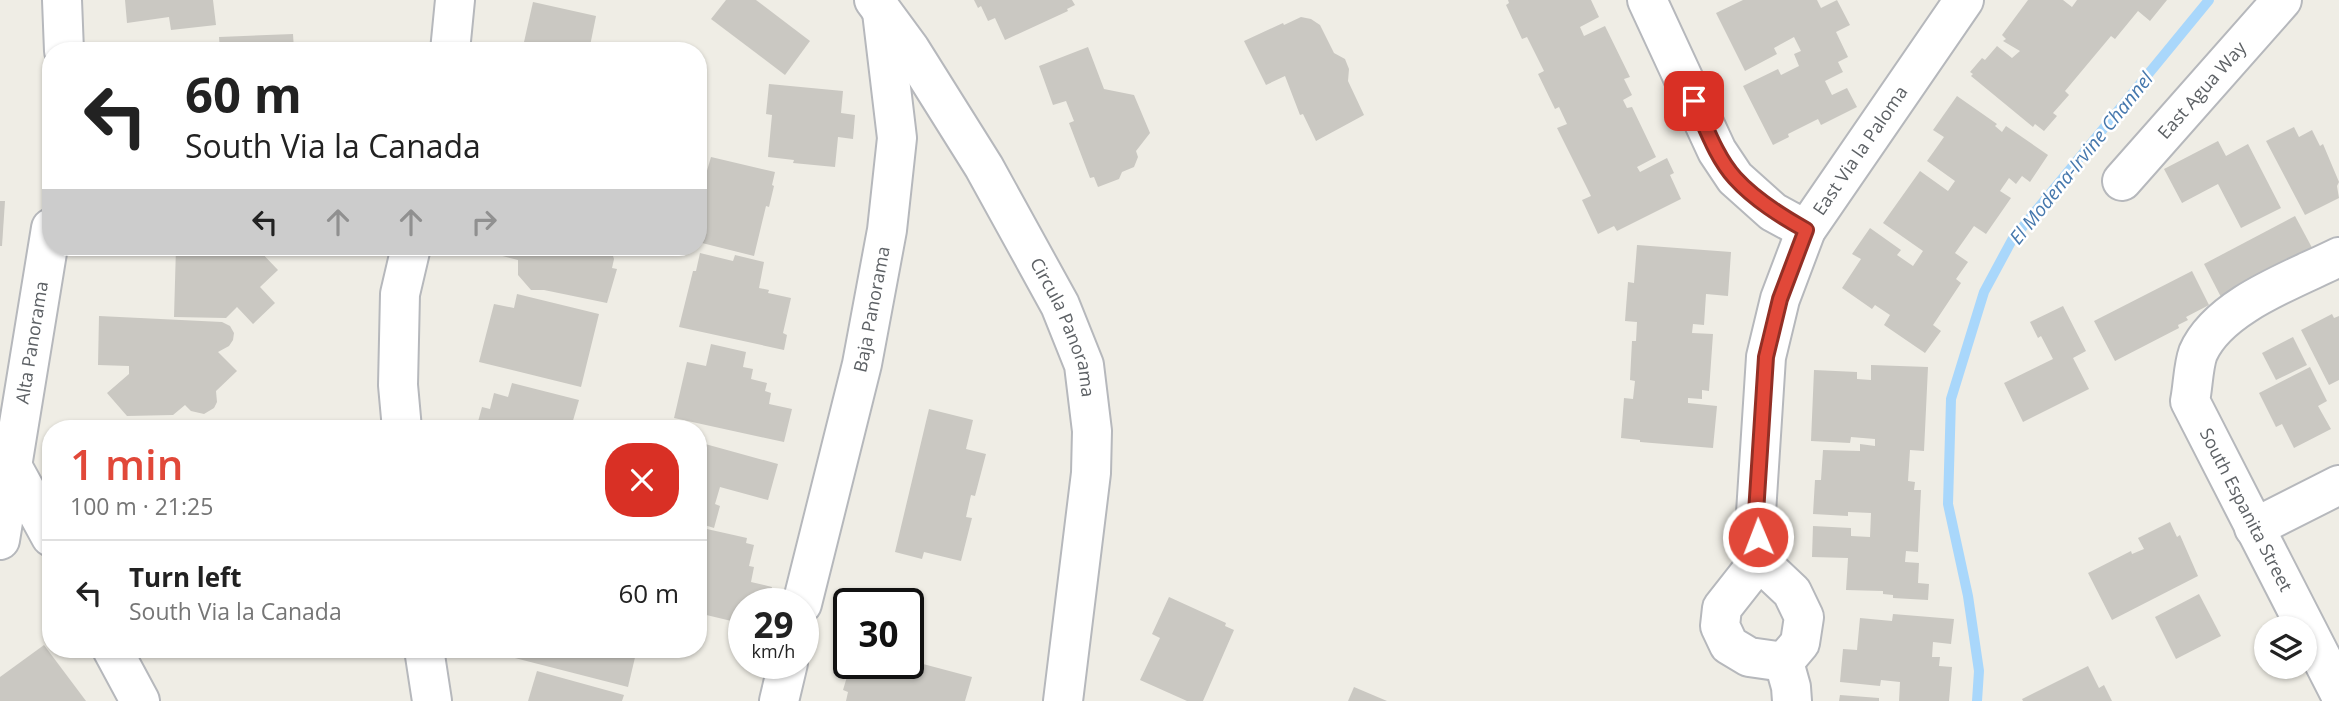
<!DOCTYPE html>
<meta charset="utf-8">
<style>
body{margin:0;font-family:"Open Sans",sans-serif;background:#f6f6f6;color:#222;height:100vh;display:flex;flex-direction:column;font-size:26px;white-space:nowrap}
*{box-sizing:border-box;margin:0}
p{font-size:23px;color:#767676}
.icon{flex:none;width:38px;height:38px;fill:none;stroke:currentColor;stroke-width:2;stroke-linecap:round;stroke-linejoin:round}
.map{position:relative;flex:1;overflow:hidden}
.drawer{position:absolute;left:42px;top:420px;width:665px;height:238px;display:flex;flex-direction:column;background:#fff;border-radius:28px;box-shadow:0 2px 5px #0004}
.drawer>*{flex:none}
.guide{position:absolute;left:42px;top:42px;width:665px;height:214px;border-radius:28px;box-shadow:0 2px 5px #0004;background:#fff;color:#222;overflow:hidden}
.controls{position:absolute;left:2254px;top:616px;display:grid;gap:14px}
.controls a{display:grid;place-items:center;width:63px;height:63px;border-radius:50%;background:#fff;box-shadow:0 2px 5px #0004;font-size:35px}
.speed{position:absolute;left:728px;top:588px;display:flex;gap:14px;font-size:35px;font-weight:700;text-align:center}
.speed>*{display:grid;place-content:center;width:91px;height:91px;border-radius:50%;background:#fff;box-shadow:0 2px 5px #0004;line-height:1}
.speed small{font-size:18px;font-weight:400}
.speed .limit{border:4px solid #111;border-radius:10px;background:#fff;color:#111}
.pin{position:absolute;display:grid;place-items:center;width:60px;height:60px;color:#fff;margin:-30px;border-radius:14px;box-shadow:0 4px 10px #0006}
.me{position:absolute;width:77px;margin:-38px;rotate:359deg;stroke-linejoin:round;filter:drop-shadow(0 0 5px #0008)}
.turn{display:flex;align-items:center;gap:24px;height:147px;padding:0 28px;font-size:32px}
.turn .icon{width:91px;height:91px;stroke-width:2.5}
.turn b{display:block;font-size:49px;line-height:60px}
.lanes{display:flex;align-items:center;height:66px;padding:0 28px;background:#0003;justify-content:center;gap:35px;direction:ltr}
.lanes .off{opacity:.35}
.round{display:grid;place-items:center;flex:none;width:74px;height:74px;border-radius:28px;background:#f6f6f6}
.summary{display:flex;align-items:center;justify-content:space-between;height:119px;padding:0 28px}
h1{font-size:42px;font-weight:600;line-height:52px;color:#e14839}
ul{padding:0;list-style:none}
li{display:flex;align-items:center;gap:21px;height:105px;padding:0 28px;border-top:2px solid #e0e0e0}
li div{flex:1}
li b{display:block;font-size:26px}
li em{font-style:normal}
.map>svg:first-child{display:block}
</style>
<div class="map">
<svg width="2339" height="701" viewBox="0 0 2339 701">
<rect width="100%" height="100%" fill="#efede5"/>
<g fill="none" stroke-linecap="round" stroke-linejoin="round">
<!-- stream -->
<path stroke="#a9d7fb" stroke-width="10" d="M1977,701L1979,671L1968,596L1948,504L1951,399L1984,292L2012,240L2209,0"/>
</g>
<!-- building -->
<g fill="#cac8c2">
<path d="M125,0H213L216,25L171,30L169,17L127,23Z"/>
<path d="M726,0H756L810,41L785,75L711,19Z"/>
<path d="M974,0H1072L1075,5L1067,9L1068,11L1005,40L995,18L988,21L981,6L978,8Z"/>
<path d="M1508,0H1591L1599,17L1580,27L1584,36L1605,26L1630,77L1624,79L1632,95L1623,100L1627,108L1632,107L1656,157L1637,167L1640,172L1667,158L1674,173L1670,175L1681,199L1617,231L1614,226L1598,234L1582,200L1591,196L1557,128L1567,124L1559,107L1555,109L1538,74L1544,71L1527,37L1522,39L1506,5L1509,3Z"/>
<path d="M1743,0H1817L1821,8L1837,0L1850,25L1836,32L1848,57L1838,62L1843,72L1825,81L1832,95L1847,88L1857,107L1821,125L1818,119L1788,134L1789,137L1773,145L1743,86L1778,69L1781,75L1799,66L1794,54L1801,51L1794,37L1774,48L1777,54L1745,71L1716,13Z"/>
<path d="M2028,0H2063L2072,7L2077,0H2167L2150,21L2138,11L2115,39L2111,36L2065,91L2069,95L2053,113L2057,116L2044,131L2035,124L2033,127L1971,76L1973,74L1970,72L1982,58L1985,60L1997,46L2012,58L2020,51L2003,41L2006,39L2002,35Z"/>
<path d="M533,2L596,16L589,51H522Z"/>
<path d="M1301,17L1311,19L1320,25L1334,53L1345,59L1349,69L1348,81L1364,115L1316,141L1303,114L1300,115L1285,76L1266,85L1244,41L1283,23L1284,25Z"/>
<path d="M293,34L294,51H220L219,37Z"/>
<path d="M1088,47L1104,89L1134,95L1150,133L1136,151L1138,157L1134,167L1122,172L1119,179L1098,187L1094,177L1090,178L1069,123L1074,121L1066,101L1053,105L1039,66Z"/>
<path d="M769,84L843,91L841,113L855,115L853,139L838,137L835,167L793,163L794,160L768,157L772,115L766,114Z"/>
<path d="M1957,96L1997,124L1995,126L2002,132L2006,126L2048,155L2030,182L2022,176L2016,184L2009,178L2000,191L2011,198L1986,234L1974,226L1955,253L1968,262L1956,279L1961,283L1933,325L1941,331L1925,353L1884,325L1890,315L1875,305L1872,309L1842,288L1861,259L1852,254L1870,228L1901,250L1897,255L1913,266L1923,251L1883,223L1920,171L1948,191L1955,181L1927,161L1944,137L1933,130Z"/>
<path d="M2294,127L2299,137L2312,130L2320,146L2323,144L2339,182L2337,186L2339,198L2305,215L2266,141Z"/>
<path d="M2218,141L2226,156L2248,144L2281,208L2241,228L2218,184L2182,203L2164,169Z"/>
<path d="M711,157L775,172L772,185L774,186L769,207L766,206L754,256L698,242V193L701,181H704Z"/>
<path d="M0,201H5L2,246H0Z"/>
<path d="M2295,216L2317,257L2222,299L2204,264Z"/>
<path d="M1637,245L1731,252L1728,296L1706,294L1704,325L1693,324L1692,333L1713,334L1709,391L1702,390V399L1688,398V403L1717,406L1713,448L1640,442V440L1621,438L1624,398L1633,399L1635,381L1630,380L1632,341H1636L1637,322L1625,321L1628,282L1634,283Z"/>
<path d="M176,247H256L278,270L260,287L275,303L253,324L237,307L226,318L174,317Z"/>
<path d="M488,247H610L614,259L612,268L617,269L607,303L544,290H531L518,275V260L495,254L496,250Z"/>
<path d="M700,253L733,261L735,255L764,262L759,288L769,290L768,293L791,298L783,333L787,335L784,350L679,327L693,271H696Z"/>
<path d="M2192,271L2209,305L2186,317L2188,320L2178,325L2179,328L2115,361L2094,321Z"/>
<path d="M517,294L599,314L581,387L479,362L494,304L514,308Z"/>
<path d="M2063,306L2086,351L2073,358L2089,389L2023,422L2004,383L2053,359L2041,336L2038,338L2030,322Z"/>
<path d="M2332,314L2334,318L2339,316V380L2329,385L2301,330Z"/>
<path d="M99,316L222,322L230,326L234,333L233,340L229,346L218,352L237,371L216,391L217,402L214,408L204,414L191,411L185,405L173,415L127,416L107,393L129,374V366L98,365Z"/>
<path d="M2293,337L2307,365L2276,380L2262,353Z"/>
<path d="M711,344L746,352L743,367L753,369L751,379L767,383L765,391L771,393L769,404L792,409L784,442L674,418L687,362L706,366Z"/>
<path d="M1871,365L1928,367L1924,451L1910,450L1908,481L1915,482L1914,490H1921L1918,552L1906,551L1905,562L1919,563L1918,583L1929,584L1928,600L1893,598V595L1883,594V591L1846,590L1848,558L1812,557L1813,526L1851,528V536L1870,537L1871,513L1848,512V516L1813,514L1815,480H1821L1823,450L1860,451V444L1875,446V439L1851,437L1850,443L1811,441L1814,370L1857,372V379L1871,380Z"/>
<path d="M2310,367L2327,401L2318,406L2331,429L2294,448L2282,424L2276,427L2259,393Z"/>
<path d="M512,383L579,400L572,424L582,426L581,429H476L482,407L490,409L494,393L508,397Z"/>
<path d="M929,409L973,420L966,449L986,454L975,496L971,495L966,517L972,518L961,561L924,552L922,559L895,552Z"/>
<path d="M698,442L778,464L768,500L720,487L715,504L720,506L714,528L698,523Z"/>
<path d="M2170,522L2177,537L2180,535L2198,576L2112,620L2088,573L2131,551L2132,554L2144,549L2138,538Z"/>
<path d="M698,527L747,538L746,543L754,545L749,566L754,567L751,582L772,587L769,604H744V624L698,613Z"/>
<path d="M2199,594L2221,636L2176,659L2155,617Z"/>
<path d="M1169,597L1226,623L1225,626L1234,630L1203,701H1187L1140,680L1160,638L1152,634Z"/>
<path d="M1893,614L1954,619L1951,644L1933,642L1932,657H1940L1939,666L1952,667L1949,701H1899L1900,682L1881,680L1880,686L1840,682L1843,649L1857,650L1860,618L1892,621Z"/>
<path d="M44,645L86,701H0V677Z"/>
<path d="M501,649H637L628,687L499,654Z"/>
<path d="M908,660L972,677L965,701H846L848,692L843,690L849,670L864,674L866,663L885,668L886,663H908Z"/>
<path d="M2088,666L2099,688L2104,685L2112,701H2023L2022,699Z"/>
<path d="M537,671L624,695L622,701H528Z"/>
<path d="M1354,687L1387,701H1348Z"/>
<path d="M1840,695L1879,698V701H1839Z"/>
</g>
<g fill="none" stroke-linecap="round" stroke-linejoin="round">
<defs>
<g id="minor">
<path d="M62,0L64,51"/>
<path id="s1" d="M874,0L910,49L984,167L1060,305L1084,365L1092,431L1091,473L1063,701"/>
<path d="M1647,0L1717,151L1735,178L1773,212L1806,230"/>
<path d="M450,51L455,0"/>
<path id="s2" d="M2122,181L2282,0"/>
<path id="s3" d="M2339,257C2295,279 2219,305 2198,353C2193,367 2193,387 2190,401L2339,692"/>
<path d="M402,429L398,385L400,294L411,247"/>
<path d="M11,464L51,537"/>
<path d="M2254,528L2339,485"/>
<path id="s4" d="M0,540L51,228"/>
<path id="s5" d="M1759,561L1756,513L1766,357L1780,299L1806,230L1964,0"/>
<path d="M1759,561L1722,608L1720,626L1729,645L1749,657L1784,662"/>
<path d="M1759,561L1792,592L1804,617L1800,643L1784,662"/>
<path id="s6" d="M802,604L862,364L887,230L897,138L882,12"/>
<path d="M112,649L140,701"/>
<path d="M424,649L432,701"/>
<path d="M1784,662L1791,687L1792,701"/>
<path d="M779,701L788,663"/>
</g>
</defs>
<!-- minor casing -->
<use href="#minor" stroke="#b6b8bc" stroke-width="42"/>
<!-- minor -->
<use href="#minor" stroke="#fff" stroke-width="38"/>
</g>
<g fill="none" stroke-linecap="round" stroke-linejoin="round">
<defs>
<path id="route" d="M1694,101C1706,127 1716,157 1735,178C1755,200 1781,216 1806,230L1780,299L1766,357L1756,513L1758,537"/>
</defs>
<!-- route casing -->
<use href="#route" stroke="#922f25" stroke-width="18"/>
<!-- route -->
<use href="#route" stroke="#e14839" stroke-width="12"/>
</g>
<g text-anchor="middle" stroke-width="5" stroke-linejoin="round" paint-order="stroke">
<!-- street labels -->
<g font-size="18" fill="#5d6165" stroke="#fff">
<text dy="6" stroke="none"><textPath href="#s2" startOffset="121">East Agua Way</textPath></text>
<text dy="6" stroke="none"><textPath href="#s5" startOffset="434">East Via la Paloma</textPath></text>
<text dy="6" stroke="none"><textPath href="#s6" startOffset="303">Baja Panorama</textPath></text>
<text dy="6" stroke="none"><textPath href="#s1" startOffset="380">Circula Panorama</textPath></text>
<text dy="6" stroke="none"><textPath href="#s4" startOffset="200">Alta Panorama</textPath></text>
<text dy="6" stroke="none"><textPath href="#s3" startOffset="345">South Espanita Street</textPath></text>
</g>
<!-- water labels -->
<g font-size="19" font-style="italic" fill="#4678ad" stroke="#fff">
<text transform="translate(2081 158) rotate(-51)" y="7">El Modena-Irvine Channel</text>
</g>
</g>
</svg>
<div class="controls">
<a><svg class="icon" aria-label="layers" viewBox="0 0 24 24"><path d="M12 4l9 5-9 5-9-5zM3 14l9 5 9-5"/></svg></a>
</div>
<div class="speed"><div>29<small>km/h</small></div><div class="limit">30</div></div>
<div class="pin" style="left:1694px;top:101px;background:#d93025"><svg class="icon" aria-label="arrive" viewBox="0 0 24 24"><path d="M6 21V4h12l-3 4 3 4H6"/></svg></div>
<svg class="me" style="left:1758px;top:537px" viewBox="-20 -20 40 40"><circle r="17" fill="#e14839" stroke="#fff" stroke-width="3"/><path d="M0-11L8 9 0 5-8 9z" fill="#fff"/></svg>
<div class="guide">
<div class="turn"><svg class="icon" aria-label="left" viewBox="0 0 24 24"><path d="M17 20v-9H6M10 6l-5 5 5 5"/></svg><div><b>60 m</b>South Via la Canada</div></div>
<div class="lanes"><svg class="icon" aria-label="left" viewBox="0 0 24 24"><path d="M17 20v-9H6M10 6l-5 5 5 5"/></svg><svg class="icon off" aria-label="ahead" viewBox="0 0 24 24"><path d="M12 20V5M6 11l6-6 6 6"/></svg><svg class="icon off" aria-label="ahead" viewBox="0 0 24 24"><path d="M12 20V5M6 11l6-6 6 6"/></svg><svg class="icon off" aria-label="right" viewBox="0 0 24 24"><path d="M7 20v-9h11M14 6l5 5-5 5"/></svg></div>
</div>
<section class="drawer">
<div class="summary"><div><h1>1 min</h1><p>100 m · 21:25</p></div><a class="round" style="background:#d93025;color:#fff"><svg class="icon" aria-label="close" viewBox="0 0 24 24"><path d="M6 6l12 12M18 6L6 18"/></svg></a></div>
<ul>
<li><svg class="icon" aria-label="left" viewBox="0 0 24 24"><path d="M17 20v-9H6M10 6l-5 5 5 5"/></svg><div><b>Turn left</b><p>South Via la Canada</p></div><em>60 m</em></li>
</ul>
</section>
</div>
